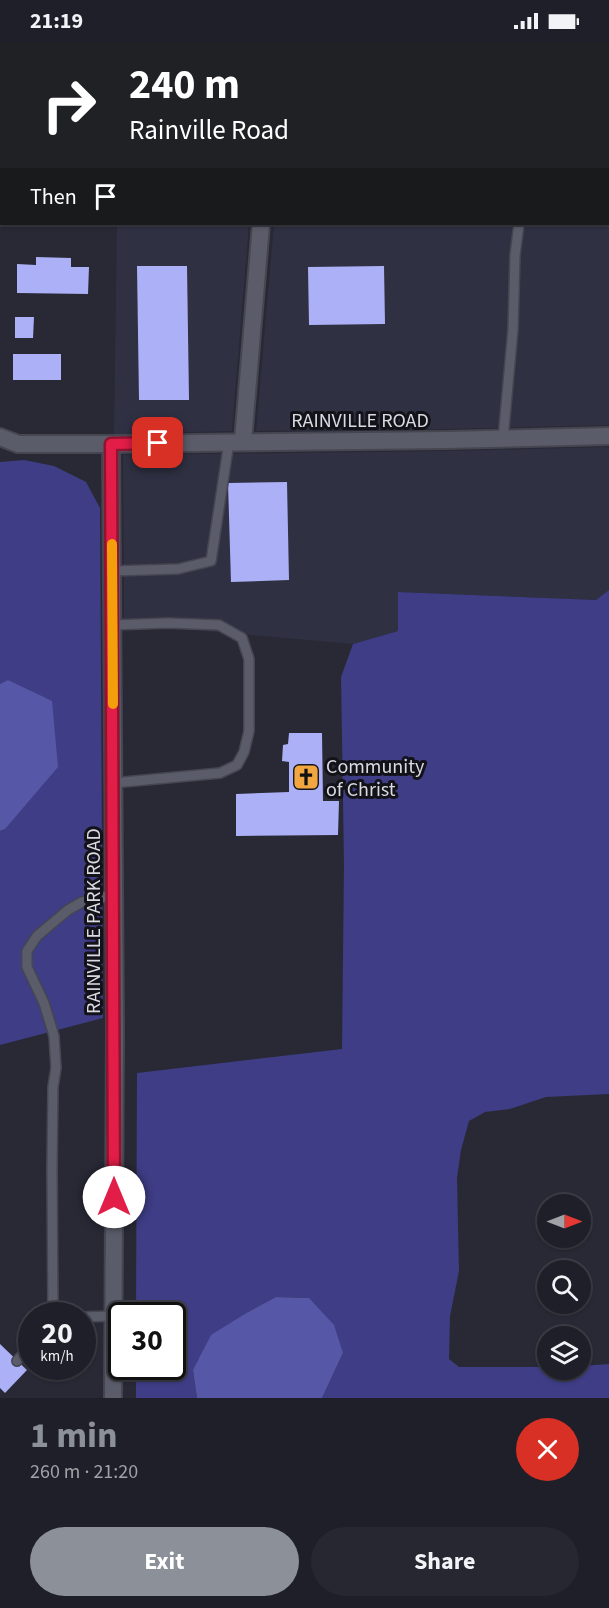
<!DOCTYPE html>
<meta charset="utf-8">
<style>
body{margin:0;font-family:"Source Sans 3",sans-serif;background:#262730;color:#f1f3f6;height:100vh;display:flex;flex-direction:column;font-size:22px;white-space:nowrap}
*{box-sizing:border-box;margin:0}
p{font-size:20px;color:#a1a2a8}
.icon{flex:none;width:33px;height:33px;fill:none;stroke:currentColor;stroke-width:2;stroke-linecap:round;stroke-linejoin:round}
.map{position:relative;height:1356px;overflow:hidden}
.drawer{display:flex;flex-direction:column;background:#1e1f28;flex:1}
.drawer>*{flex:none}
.guide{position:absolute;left:0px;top:0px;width:609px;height:183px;box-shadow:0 2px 4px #0004,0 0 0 2px #3c3d45;background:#202124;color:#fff;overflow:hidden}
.needle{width:39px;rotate:90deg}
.tools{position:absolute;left:537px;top:1152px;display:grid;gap:12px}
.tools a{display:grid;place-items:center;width:54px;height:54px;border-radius:50%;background:#1e1f28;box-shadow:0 2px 4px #0004,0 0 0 2px #3c3d45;font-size:30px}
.speed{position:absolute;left:18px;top:1260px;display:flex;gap:12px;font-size:30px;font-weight:700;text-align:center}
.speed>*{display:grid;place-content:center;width:78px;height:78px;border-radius:50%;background:#1e1f28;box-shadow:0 2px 4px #0004,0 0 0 2px #3c3d45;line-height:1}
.speed small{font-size:15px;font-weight:400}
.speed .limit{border:3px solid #111;border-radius:9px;background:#fff;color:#111}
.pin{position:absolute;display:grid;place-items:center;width:51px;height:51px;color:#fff;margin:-26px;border-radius:12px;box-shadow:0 3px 9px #0006}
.me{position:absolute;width:66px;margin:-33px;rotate:0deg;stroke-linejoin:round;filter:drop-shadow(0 0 4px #0008)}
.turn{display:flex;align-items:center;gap:21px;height:126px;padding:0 30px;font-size:27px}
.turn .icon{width:78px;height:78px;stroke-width:2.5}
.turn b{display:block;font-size:42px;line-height:51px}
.then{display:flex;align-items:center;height:57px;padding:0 30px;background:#0003;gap:12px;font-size:22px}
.round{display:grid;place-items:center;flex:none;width:63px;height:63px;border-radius:32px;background:#262730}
.head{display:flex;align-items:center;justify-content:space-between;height:102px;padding:0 30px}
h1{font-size:36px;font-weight:700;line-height:45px;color:#8c9099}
.button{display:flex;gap:12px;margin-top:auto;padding:12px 30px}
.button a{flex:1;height:69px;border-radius:36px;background:#8c9099;color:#fff;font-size:24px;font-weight:700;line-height:69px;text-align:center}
.button a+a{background:#262730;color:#f1f3f6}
.status{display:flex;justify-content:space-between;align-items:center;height:42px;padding:0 30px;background:#1e1f28;direction:ltr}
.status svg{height:16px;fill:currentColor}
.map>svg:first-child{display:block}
</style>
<div class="status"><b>21:19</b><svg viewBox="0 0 49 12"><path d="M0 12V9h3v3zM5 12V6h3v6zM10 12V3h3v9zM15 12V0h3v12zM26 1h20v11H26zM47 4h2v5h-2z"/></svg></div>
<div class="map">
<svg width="609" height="1356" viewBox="0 0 609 1356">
<rect width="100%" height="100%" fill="#282935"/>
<!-- built -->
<g fill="#2f3042">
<path d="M287,0H609V383L446,387L256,389L274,182H608V2L287,1Z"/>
<path d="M117,182H249L232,389L114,392Z"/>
<path d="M609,405V548L596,558L398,550V589L353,602L124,582L123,413L446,409Z"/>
</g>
<!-- green -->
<g fill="#3e3d85">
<path d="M24,418L54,424L86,440L100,466L103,976L0,1003V789L5,787L9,638L0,642V420Z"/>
<path d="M609,548V1052L546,1055L510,1067L485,1070L469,1079L461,1108L457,1136L459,1229L450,1274L449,1317L459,1325H547L548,1328H580L581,1324L609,1322V1356H322L343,1311L309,1256L276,1255L248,1270L193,1328L197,1356H136V1325L172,1324V1274L136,1273L137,1031L342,1007L344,822L341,635L353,602L398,589V550L596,558Z"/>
</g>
<!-- water -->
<g fill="#5657a6">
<path d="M8,638L52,659L58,725L5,787L0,789V642Z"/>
<path d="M276,1255L309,1256L334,1283L343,1311L322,1356H197L193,1328L211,1293L248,1270Z"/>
</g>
<!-- building -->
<g fill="#acb1f7">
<path d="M36,215L71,216V225H89L88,252L17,251V222L36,223Z"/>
<path d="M137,224H187L189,358H139Z"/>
<path d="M384,224L385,282L309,283L308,225Z"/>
<path d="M15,275H34L33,296H15Z"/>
<rect x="13" y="312" width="48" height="26"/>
<path d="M287,440L289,538L231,540L228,441Z"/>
<path d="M289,691H322L323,759H339L338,793L236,794V752L289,750V720L282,719L283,703L288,702Z"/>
<path d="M0,1302L27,1328L5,1351L0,1346Z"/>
</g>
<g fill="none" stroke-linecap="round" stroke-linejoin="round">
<defs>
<g id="service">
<path d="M608,58L609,57"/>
<path d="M503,397L513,287L515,213L519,182"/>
<path d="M112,529L178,527L211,519L229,400"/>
<path d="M112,583L168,581L219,583L242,596L249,617V689L244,710L237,723L220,731L113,741"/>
<path d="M53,1274L52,1126L53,1045L56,1026L54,994L44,961L27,925V909L37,894L68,868L82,860L114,853"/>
<path d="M82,1275L114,1274"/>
<path d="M17,1319L32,1302"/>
</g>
<g id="minor">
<path d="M275,2V0"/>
<path d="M0,395L18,402H111L446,398L609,394"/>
<path d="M243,399L261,182"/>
<path d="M111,402L115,989L113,1356"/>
</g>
</defs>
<!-- service casing -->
<use href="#service" stroke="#454650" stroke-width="12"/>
<!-- minor casing -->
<use href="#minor" stroke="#454650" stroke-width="20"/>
<!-- service -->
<use href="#service" stroke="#5a5c6a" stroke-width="9"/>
<!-- minor -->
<use href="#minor" stroke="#5a5c6a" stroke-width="16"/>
</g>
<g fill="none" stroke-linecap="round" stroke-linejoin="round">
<defs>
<path id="route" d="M114,1155L111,402L158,401"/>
</defs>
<!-- route casing -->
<use href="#route" stroke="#92132f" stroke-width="15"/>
<!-- route -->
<use href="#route" stroke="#e11d48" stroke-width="10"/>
<!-- slow -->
<path stroke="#f59e0b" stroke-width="10" d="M112,502L113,662"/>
</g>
<!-- icons -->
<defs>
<symbol id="church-square" viewBox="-11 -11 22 22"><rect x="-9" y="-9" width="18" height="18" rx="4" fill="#f1a640" stroke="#121218"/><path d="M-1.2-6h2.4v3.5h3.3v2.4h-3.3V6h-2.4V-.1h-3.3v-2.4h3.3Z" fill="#111"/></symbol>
</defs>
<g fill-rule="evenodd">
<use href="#church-square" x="291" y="720" width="30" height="30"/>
</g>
<g text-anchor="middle" stroke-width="6" stroke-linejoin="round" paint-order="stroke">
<!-- street labels -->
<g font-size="20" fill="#d9dae2" stroke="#121218">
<text x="360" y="385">RAINVILLE ROAD</text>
<text transform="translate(93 879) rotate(-90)" y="7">RAINVILLE PARK ROAD</text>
</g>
<!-- poi labels -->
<g font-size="20" fill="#d9dae2" stroke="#121218" text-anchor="start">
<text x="326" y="731">Community<tspan x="326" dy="23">of Christ</tspan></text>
</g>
</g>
</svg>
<div class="tools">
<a><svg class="needle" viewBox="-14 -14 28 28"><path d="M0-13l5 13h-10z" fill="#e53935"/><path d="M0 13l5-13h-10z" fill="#a1a2a8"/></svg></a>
<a><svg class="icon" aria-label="search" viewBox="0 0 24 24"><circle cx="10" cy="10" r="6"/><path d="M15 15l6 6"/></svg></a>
<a><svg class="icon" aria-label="layers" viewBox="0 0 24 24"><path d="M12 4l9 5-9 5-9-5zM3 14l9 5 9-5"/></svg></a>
</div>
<div class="speed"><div>20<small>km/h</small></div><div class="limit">30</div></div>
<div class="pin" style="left:158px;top:401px;background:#d93025"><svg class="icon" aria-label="arrive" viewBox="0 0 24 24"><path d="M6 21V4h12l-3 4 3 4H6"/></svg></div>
<svg class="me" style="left:114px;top:1155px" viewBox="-20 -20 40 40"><circle r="19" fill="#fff"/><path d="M0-13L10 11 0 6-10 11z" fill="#e11d48"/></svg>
<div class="guide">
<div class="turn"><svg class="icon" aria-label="right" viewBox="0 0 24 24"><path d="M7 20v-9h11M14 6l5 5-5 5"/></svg><div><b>240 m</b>Rainville Road</div></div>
<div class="then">Then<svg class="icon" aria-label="arrive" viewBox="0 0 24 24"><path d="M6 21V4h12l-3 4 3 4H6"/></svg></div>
</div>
</div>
<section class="drawer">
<div class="head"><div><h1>1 min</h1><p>260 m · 21:20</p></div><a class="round" style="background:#d93025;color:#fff"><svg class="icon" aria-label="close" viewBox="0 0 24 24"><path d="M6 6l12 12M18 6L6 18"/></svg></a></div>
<div class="button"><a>Exit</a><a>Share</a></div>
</section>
